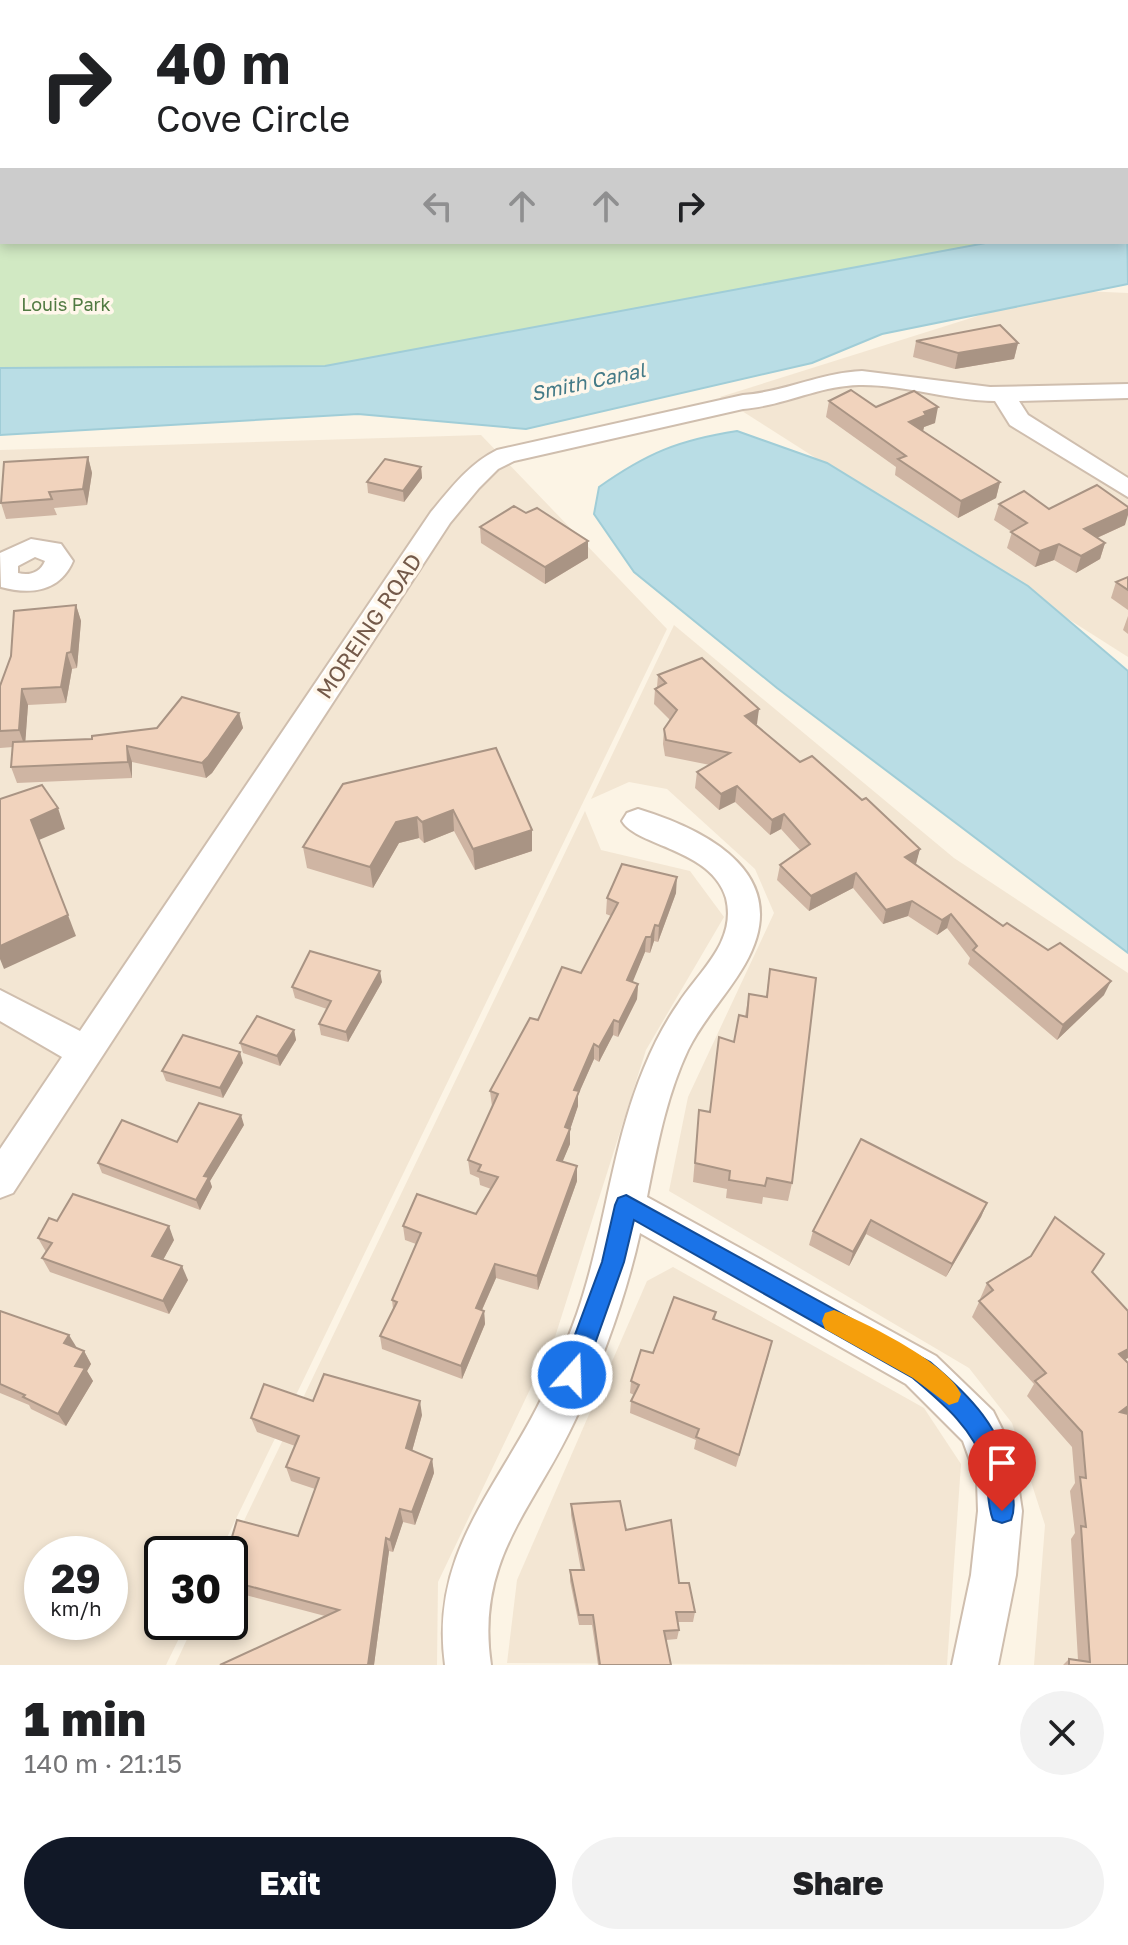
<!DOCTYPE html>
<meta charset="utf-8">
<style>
body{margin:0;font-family:"Golos Text",sans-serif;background:#f2f2f2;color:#202124;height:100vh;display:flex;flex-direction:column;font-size:30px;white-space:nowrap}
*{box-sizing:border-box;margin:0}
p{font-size:26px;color:#757577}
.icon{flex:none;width:44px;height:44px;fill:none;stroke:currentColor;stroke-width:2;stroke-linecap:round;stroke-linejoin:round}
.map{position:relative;height:1665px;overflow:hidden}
.panel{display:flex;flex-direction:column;background:#fff;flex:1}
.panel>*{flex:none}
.banner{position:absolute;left:0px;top:0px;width:1128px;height:244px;box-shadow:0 4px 12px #0003;background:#fff;color:#202124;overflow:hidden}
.speed{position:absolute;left:24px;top:1536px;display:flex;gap:16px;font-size:40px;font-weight:700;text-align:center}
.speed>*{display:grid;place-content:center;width:104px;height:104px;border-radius:50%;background:#fff;box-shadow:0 4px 12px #0003;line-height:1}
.speed small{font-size:20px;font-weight:400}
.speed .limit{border:4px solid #111;border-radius:12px;background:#fff;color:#111}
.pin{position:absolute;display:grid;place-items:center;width:68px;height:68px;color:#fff;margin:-82px -34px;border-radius:50% 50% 50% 0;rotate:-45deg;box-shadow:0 0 8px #0007}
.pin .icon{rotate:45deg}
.me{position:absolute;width:88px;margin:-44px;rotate:20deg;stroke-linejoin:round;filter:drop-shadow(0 0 6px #0008)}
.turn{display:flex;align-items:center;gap:28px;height:168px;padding:0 24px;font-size:36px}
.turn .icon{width:104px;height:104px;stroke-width:2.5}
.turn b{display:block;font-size:56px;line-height:68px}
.lanes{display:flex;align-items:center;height:76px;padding:0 24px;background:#0003;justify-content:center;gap:40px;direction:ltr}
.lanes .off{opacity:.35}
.round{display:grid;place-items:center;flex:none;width:84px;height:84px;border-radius:42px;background:#f2f2f2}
.overview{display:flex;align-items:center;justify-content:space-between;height:136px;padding:0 24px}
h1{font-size:48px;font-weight:800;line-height:60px}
.action{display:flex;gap:16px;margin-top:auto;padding:16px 24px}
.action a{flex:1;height:92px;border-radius:48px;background:#111827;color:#fff;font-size:32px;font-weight:800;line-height:92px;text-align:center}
.action a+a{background:#f2f2f2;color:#202124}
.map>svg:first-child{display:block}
</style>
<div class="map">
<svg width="1128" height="1665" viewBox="0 0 1128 1665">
<rect width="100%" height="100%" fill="#fcf4e5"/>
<!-- residential -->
<g fill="#f3e6d3" fill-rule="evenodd">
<path d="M1060,290L1128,293V657L720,397Z"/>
<path d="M481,435L667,629L219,1554H162V1622H187L166,1665H0V450ZM42,1554H110V1622H42Z"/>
<path d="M674,625L954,858L1128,973V1665H1034L1045,1525L1012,1423L969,1368L669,1191L688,1097L774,913L755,869L667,789L629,782L591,799Z"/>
<path d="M585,811L601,850L690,871L724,917L646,1050L555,1337L438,1582L437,1665H175L195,1622H230L228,1554Z"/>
<path d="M673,1267L924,1408L961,1464L947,1665L507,1663L517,1580L647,1281Z"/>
</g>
<!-- green -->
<path fill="#d1e9c3" d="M0,0L521,2H2V242H987L1001,250L340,368H0Z"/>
<!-- water -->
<g fill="#b9dde5" stroke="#a0cdd7" stroke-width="2">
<path d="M578,0H1128V112L1126,2Z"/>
<path d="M1126,149L1128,284L882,334L812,363L526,429L358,414L0,435V368L325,366L991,242H1126Z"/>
<path d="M737,431L827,463L1028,586L1128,671V953L777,688L634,572L594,514L599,487C647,453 679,440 737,431Z"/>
</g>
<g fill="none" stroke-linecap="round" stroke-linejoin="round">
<defs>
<g id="minor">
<path d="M243,0H261L242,2Z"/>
<path d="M509,0H529L531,2H511Z"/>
<rect x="0" y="66" width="2" height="12"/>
<path d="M862,371L990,387L1128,384V398L1019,401L1028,415L1128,478V497L1010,425L995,401C950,401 904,384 859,385C818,386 783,406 743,409L514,461L498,469L479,488L450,523L13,1193L0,1198V1149L62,1057L0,1021V990L80,1031L431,512C451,488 469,464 497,450L743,395C785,392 819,373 862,371Z"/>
<path d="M31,539L61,544L73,561C60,592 30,595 1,587L0,553ZM35,557L45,561C40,573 29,576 18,573V566Z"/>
<path d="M638,809C710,831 795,876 745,964C728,994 703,1019 688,1050C666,1097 657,1147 647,1197L936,1356L993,1411L1013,1451L1022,1511L1016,1575L998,1665H952L971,1575L978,1511L977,1480L963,1441L906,1384L640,1233C626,1296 603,1359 576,1418C535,1508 475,1558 491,1665H445C431,1563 485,1503 531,1419C549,1386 564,1350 577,1314C605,1233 611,1147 644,1068C653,1046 664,1024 678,1004C699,971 737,942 726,898C712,849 636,846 622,821L627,813Z"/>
</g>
</defs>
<!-- minor casing -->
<use href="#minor" stroke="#cfbeae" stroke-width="4"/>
<!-- minor -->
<use href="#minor" fill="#fff" fill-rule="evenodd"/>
</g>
<!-- wall -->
<g fill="#cfb5a3">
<path d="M916,341L1018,343L1014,359L955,369L913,357Z"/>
<path d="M829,401L935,423L924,427L923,431L1000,482L996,498L958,518L895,475L896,467L826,417Z"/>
<path d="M88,457L92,473L87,505L54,508L57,515L6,519L1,503Z"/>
<path d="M421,467L422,478L404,502L368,493L367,482Z"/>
<path d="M999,504L1049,509L1125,525L1097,538L1105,543L1100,559L1076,573L1054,560L1035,567L1007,548L1012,532L994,520Z"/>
<path d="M480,527L588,558L545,584L481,543Z"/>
<path d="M1128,577V610L1111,598L1116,582Z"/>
<path d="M76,605L81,621L77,668L72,669L66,703L28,705L25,741L92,739L239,713L243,728L212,773L206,778L132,762V778L17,783L11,767L13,747L0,748V686Z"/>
<path d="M1128,616V634L1123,630Z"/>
<path d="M658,675L757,724L755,725L800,762L862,800L920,849L915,864L1104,995L1057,1040L968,964L970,958L947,928L937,935L908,916L883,924L853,888L809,911L777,880L780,865L800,850L781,829L770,835L735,802L719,810L695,788L697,772L710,765L665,756L663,744L664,729L670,720L654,704L655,689L657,687Z"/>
<path d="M496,748L532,851L475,870L454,831L424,843L419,838L399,843L373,888L307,868L303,847Z"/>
<path d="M676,893L658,942L654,941L650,953L645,952L632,982L638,984L637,999L618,1037L613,1035L599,1062L594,1059L578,1095V1106L570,1129V1144L562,1162L577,1181L538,1290L496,1278L482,1310L484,1311L485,1324L462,1379L382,1349L380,1336L393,1309L392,1300L416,1244L405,1240L403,1226L476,1214L491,1189L480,1185L479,1178L470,1174L468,1160L492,1106L490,1091L538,1020L581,973L611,916L606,914L607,898Z"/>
<path d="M770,969L792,1183L788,1201L763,1197L762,1204L726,1198L727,1189L693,1182L699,1110L710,1112L734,1042L745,1016L749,994L766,997Z"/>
<path d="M382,982L348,1042L321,1035L319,1024L327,1009L295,998L292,987Z"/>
<path d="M294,1030L296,1040L280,1066L243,1053L240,1043Z"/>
<path d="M243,1063L223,1098L166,1081L162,1071Z"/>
<path d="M244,1125L210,1181L212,1187L200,1210L102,1173L98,1163Z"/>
<path d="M861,1139L987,1203L981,1217L946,1277L866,1234L849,1266L809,1245L813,1231Z"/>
<path d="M57,1221L174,1240L163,1260L188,1280L169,1314L50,1272L42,1258L46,1252L38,1238Z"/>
<path d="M1093,1273L1125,1360L1128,1363V1665H1063L1069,1659L1078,1660L1071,1539L1075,1533L1070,1491L1075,1483L1072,1447L1027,1396L1034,1384L972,1317L980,1300V1299L987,1283Z"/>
<path d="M0,1311L84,1351L91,1364L87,1371L93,1381L66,1426L31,1409L29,1405L0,1393Z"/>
<path d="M716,1312L715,1319L769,1354L736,1467L694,1449L696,1440L630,1413L631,1401L634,1395L630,1393L631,1381L653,1353Z"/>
<path d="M313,1401L422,1415L412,1451L432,1459L434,1473L415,1525L403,1522L393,1552L389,1551L374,1665H220L325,1616L230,1591V1554L298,1536L315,1489L291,1481L286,1467L295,1446L257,1432L251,1418Z"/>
<path d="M571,1504L626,1530L679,1583L695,1612L693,1622H677L679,1630L677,1639L666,1640L671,1665H598L592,1625H579L570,1581V1570H581L571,1515Z"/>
</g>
<!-- shaded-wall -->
<g fill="#a99484">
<path d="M1018,343L1014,359L955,369L958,353Z"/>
<path d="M938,407L935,423L924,427L923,431L909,422L924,412Z"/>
<path d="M88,457L92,473L87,505L83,489Z"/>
<path d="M421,467L422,478L404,502L403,491Z"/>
<path d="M1000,482L996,498L958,518L961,501Z"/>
<path d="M1128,509V515L1125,525L1079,546L1084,529Z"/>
<path d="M588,541V558L545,584V567Z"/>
<path d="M1105,543L1100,559L1076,573L1081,556Z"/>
<path d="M1059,544L1054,560L1035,567L1040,551Z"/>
<path d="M76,605L81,621L77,668L71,652Z"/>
<path d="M67,653L72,669L66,703L61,687Z"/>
<path d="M22,689L28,705L25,747L19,730Z"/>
<path d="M759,709L757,724L743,732L745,716Z"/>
<path d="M239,713L243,728L212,773L206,778L202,763Z"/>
<path d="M127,746L132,762V778L128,762Z"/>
<path d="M737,786L735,802L719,810L721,794Z"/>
<path d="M58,808L65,829L39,840L31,820Z"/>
<path d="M453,810L454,831L424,843L422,822Z"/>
<path d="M784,814L781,829L770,835L772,820Z"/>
<path d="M417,817L419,838L399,843L373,888L370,867L396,822Z"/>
<path d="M532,830V851L475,870L473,849Z"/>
<path d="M920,849L916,864L901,872L905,857Z"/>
<path d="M856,873L853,888L809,911L811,896Z"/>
<path d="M677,877L676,893L658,942L659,926Z"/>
<path d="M912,901L908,916L883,924L886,910Z"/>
<path d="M951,914L947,928L937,935L942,920Z"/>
<path d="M68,915L76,936L4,969L0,959V946Z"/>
<path d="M655,925L654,941L650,953L651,937Z"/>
<path d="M646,937L645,952L627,996V980Z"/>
<path d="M380,971L382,982L348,1042L346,1032Z"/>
<path d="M1111,981L1104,995L1057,1040L1063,1025Z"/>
<path d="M638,984L637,999L618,1037L619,1022Z"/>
<path d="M614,1020L613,1035L599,1062V1047Z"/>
<path d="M294,1030L296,1040L280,1066L277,1056Z"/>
<path d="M594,1044V1059L578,1095V1106L570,1130V1144L557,1175V1160L574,1090Z"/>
<path d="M240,1052L243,1063L223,1098L220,1088Z"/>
<path d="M241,1115L244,1125L210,1181L212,1187L200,1210L196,1200L204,1176Z"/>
<path d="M577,1166V1181L538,1290L537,1276Z"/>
<path d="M987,1203L981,1217L946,1277L952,1264Z"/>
<path d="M871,1220L866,1234L849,1266L853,1252Z"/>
<path d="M169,1226L174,1240L158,1269L152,1256Z"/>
<path d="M495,1264L496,1278L477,1321L476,1308Z"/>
<path d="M182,1266L188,1280L169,1314L163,1301Z"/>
<path d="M484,1311L485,1324L462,1379L461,1366Z"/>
<path d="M69,1335L77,1348L64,1343Z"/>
<path d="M1128,1349V1358L1109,1369L1119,1354Z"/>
<path d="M84,1351L91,1364L87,1371L93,1381L66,1426L58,1414L75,1366Z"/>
<path d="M420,1401L422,1415L409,1462L406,1448Z"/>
<path d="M1128,1406V1413L1109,1426L1120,1412Z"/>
<path d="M432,1459L434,1473L415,1525L412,1512Z"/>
<path d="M400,1509L403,1522L393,1552L390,1540Z"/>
<path d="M386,1538L389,1551L374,1665H368Z"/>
</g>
<!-- building -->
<g fill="#f1d3bd" stroke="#a99484" stroke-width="2">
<path d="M1000,325L1018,343L958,353L916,341Z"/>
<path d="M851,390L876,407L914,391L938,407L924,412L926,415L909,422L1000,482L961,501L898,459L906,456L829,401Z"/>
<path d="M88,457L83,489L49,492L52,499L1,503L4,462Z"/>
<path d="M385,459L421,467L403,491L367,482Z"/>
<path d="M1097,485L1128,507V509L1084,529L1105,543L1081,556L1059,544L1040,551L1011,532L1027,523L999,504L1024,491L1049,509Z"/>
<path d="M514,506L526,513L537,508L588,541L545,567L480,527Z"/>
<path d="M1128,577V590L1116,582Z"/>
<path d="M76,605L71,652L67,653L61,687L22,689L19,730L0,731V686L11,656L14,611Z"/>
<path d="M702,658L759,709L745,716L800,762L812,756L862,800L866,798L920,849L905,857L1003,926L1007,923L1048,950L1060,943L1111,981L1063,1025L973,950L977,946L951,914L942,920L912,901L886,910L856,873L811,896L780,865L810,844L784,814L772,820L737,786L721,794L697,772L730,753L666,740L664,729L677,710L655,689L666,683L658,675Z"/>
<path d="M182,697L239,713L208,757L202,763L127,746L128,762L11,767L13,742L92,739V736L157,728Z"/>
<path d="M496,748L532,830L473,849L453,810L422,822L417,817L396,822L370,867L303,847L343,784Z"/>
<path d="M42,785L58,808L31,820L68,915L0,946V799Z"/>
<path d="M622,864L677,877L659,926L655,925L651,937H646L627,980L638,984L619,1022L614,1020L599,1047L594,1044L574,1090L579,1091L565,1127L570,1129L557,1160L577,1166L537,1276L495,1264L476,1308L484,1311L461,1366L380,1336L397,1302L392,1300L421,1233L403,1226L417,1194L476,1214L498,1177L478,1171L481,1165L468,1160L498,1094L490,1091L530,1018L538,1020L562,967L581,973L618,903L607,898Z"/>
<path d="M310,951L380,971L346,1032L319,1024L331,1001L292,987Z"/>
<path d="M770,969L816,978L792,1183L767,1178L765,1186L729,1180L730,1171L695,1163L699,1110L710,1112L719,1037L734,1042L739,1015L747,1017L749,994L767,997Z"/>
<path d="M257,1016L294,1030L277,1056L240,1043Z"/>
<path d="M183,1035L240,1052L220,1088L162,1071Z"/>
<path d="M199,1103L241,1115L204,1176L209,1177L196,1200L98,1163L122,1120L177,1142Z"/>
<path d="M861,1139L987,1203L952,1264L871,1220L853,1252L813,1231Z"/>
<path d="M73,1194L169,1226L152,1256L182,1266L163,1301L42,1258L52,1243L38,1238L49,1218L57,1221Z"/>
<path d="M1055,1217L1104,1254L1092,1272L1128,1311V1349L1119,1354L1128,1363V1406L1120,1412L1128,1414V1665H1069V1659L1090,1662L1081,1526L1086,1527L1080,1477L1086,1478L1082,1432L1035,1381L1046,1373L979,1301L993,1290L987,1283L1031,1256Z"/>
<path d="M674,1297L716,1312L713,1319L772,1341L739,1455L696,1437L699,1429L631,1401L639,1385L631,1381L641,1350L653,1353Z"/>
<path d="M0,1311L69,1335L64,1343L84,1351L75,1366L85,1368L58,1414L23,1397L25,1395L0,1384Z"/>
<path d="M324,1374L420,1401L406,1448L432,1459L412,1512L400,1509L390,1540L386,1538L368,1665H220L339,1610L230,1581V1554H227L237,1520L298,1536L319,1478L286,1467L299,1436L251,1418L264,1384L313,1401Z"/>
<path d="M620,1501L626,1530L671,1520L679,1583H689L695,1612H676L679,1630L664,1631L671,1665H600L593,1615H579L570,1570H584L571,1504Z"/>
</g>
<!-- route -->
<path fill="#1a73e8" stroke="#114b97" stroke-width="2" d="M626,1195L930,1362C969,1395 1004,1429 1011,1483C1013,1496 1016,1508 1011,1520L1002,1523L993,1520C986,1502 989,1482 984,1464C972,1427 942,1403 913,1378L634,1220L624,1262L581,1383L572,1386L564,1383L560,1375L602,1262L615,1205L618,1198Z"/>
<!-- slow -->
<path fill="#f59e0b" d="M834,1310C865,1322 949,1364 961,1394L958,1402L949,1405L913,1378L825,1329L822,1321L825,1313Z"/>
<g text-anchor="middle" stroke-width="7" stroke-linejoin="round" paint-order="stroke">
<!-- far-park labels -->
<g font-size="18" fill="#517a42" stroke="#fff7eb">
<text x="66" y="311">Louis Park</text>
</g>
<!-- far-water labels -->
<g font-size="20" font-style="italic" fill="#447a87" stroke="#fff7eb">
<text transform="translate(588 382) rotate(-12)" y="7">Smith Canal</text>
</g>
<!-- street labels -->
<g font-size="22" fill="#745a4a" stroke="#fff7eb">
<text transform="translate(369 626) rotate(-56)" y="8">MOREING ROAD</text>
</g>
</g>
</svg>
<div class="speed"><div>29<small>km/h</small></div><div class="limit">30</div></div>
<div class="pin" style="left:1002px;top:1511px;background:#d93025"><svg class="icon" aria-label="arrive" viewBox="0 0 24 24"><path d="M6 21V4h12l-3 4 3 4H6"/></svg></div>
<svg class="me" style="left:572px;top:1375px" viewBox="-20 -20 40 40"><circle r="17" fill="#1a73e8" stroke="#fff" stroke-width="3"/><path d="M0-11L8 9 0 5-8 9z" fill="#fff"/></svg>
<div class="banner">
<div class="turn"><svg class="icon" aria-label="right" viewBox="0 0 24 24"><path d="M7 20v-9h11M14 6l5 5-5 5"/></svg><div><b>40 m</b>Cove Circle</div></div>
<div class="lanes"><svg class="icon off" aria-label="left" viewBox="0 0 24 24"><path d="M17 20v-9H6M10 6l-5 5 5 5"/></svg><svg class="icon off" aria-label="ahead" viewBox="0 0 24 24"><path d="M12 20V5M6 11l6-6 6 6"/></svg><svg class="icon off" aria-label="ahead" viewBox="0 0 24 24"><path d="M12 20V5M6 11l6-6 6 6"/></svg><svg class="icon" aria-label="right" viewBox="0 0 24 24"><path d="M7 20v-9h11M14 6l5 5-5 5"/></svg></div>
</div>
</div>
<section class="panel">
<div class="overview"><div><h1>1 min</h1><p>140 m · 21:15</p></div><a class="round"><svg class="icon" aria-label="close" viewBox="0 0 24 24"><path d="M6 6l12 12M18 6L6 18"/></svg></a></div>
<div class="action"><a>Exit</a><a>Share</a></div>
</section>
